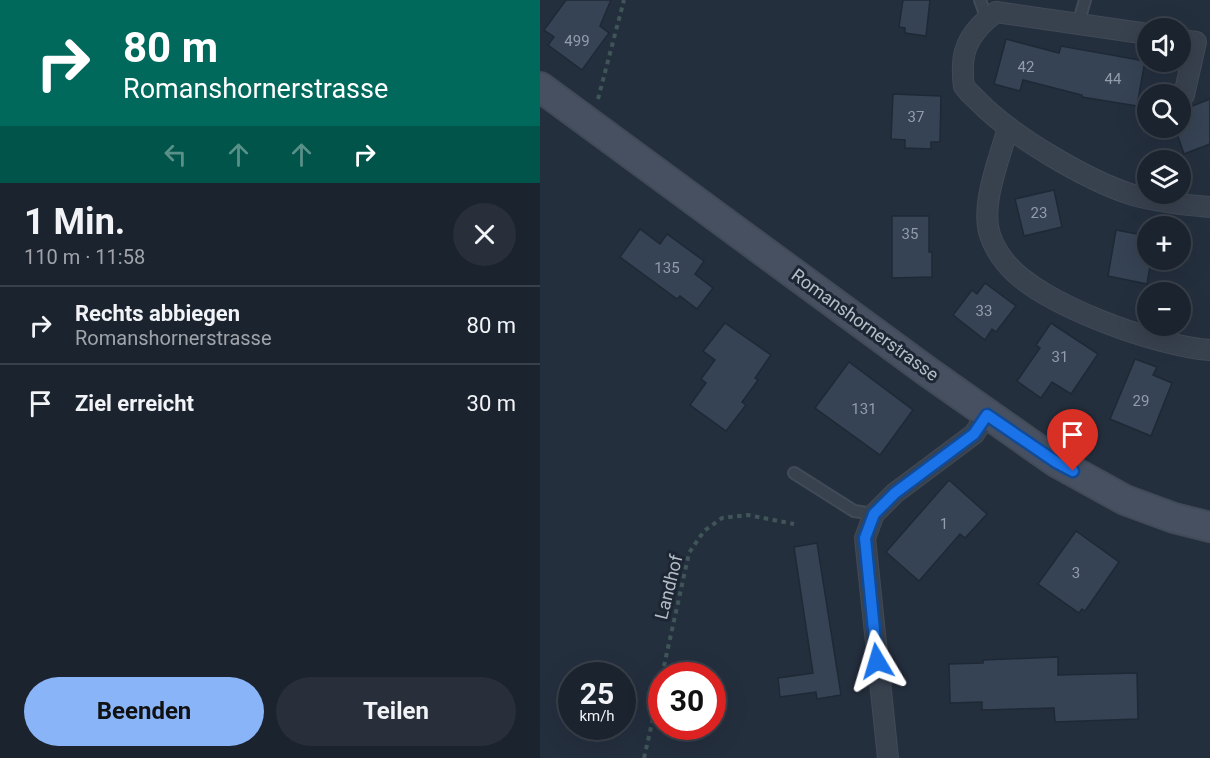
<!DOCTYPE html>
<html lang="de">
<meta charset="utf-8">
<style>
body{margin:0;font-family:Roboto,sans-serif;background:#282f3a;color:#f1f3f6;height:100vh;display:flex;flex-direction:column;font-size:22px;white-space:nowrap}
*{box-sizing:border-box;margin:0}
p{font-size:20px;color:#a0a4aa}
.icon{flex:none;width:33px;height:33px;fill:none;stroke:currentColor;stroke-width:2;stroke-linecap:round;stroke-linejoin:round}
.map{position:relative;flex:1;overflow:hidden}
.details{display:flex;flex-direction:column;background:#1b232e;width:540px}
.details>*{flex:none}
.banner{background:#00695c;color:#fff;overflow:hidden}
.tools{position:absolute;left:597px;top:18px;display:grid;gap:12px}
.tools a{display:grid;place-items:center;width:54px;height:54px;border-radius:50%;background:#1b232e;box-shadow:0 6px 24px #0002,0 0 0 2px #39404a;font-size:30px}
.speed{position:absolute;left:18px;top:662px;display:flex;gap:12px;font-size:30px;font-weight:700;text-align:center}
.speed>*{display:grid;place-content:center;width:78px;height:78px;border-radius:50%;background:#1b232e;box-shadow:0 6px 24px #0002,0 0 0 2px #39404a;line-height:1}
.speed small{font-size:15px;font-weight:400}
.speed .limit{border:9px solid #d22;background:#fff;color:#111}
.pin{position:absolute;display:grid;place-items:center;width:51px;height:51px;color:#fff;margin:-62px -26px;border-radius:50% 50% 50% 0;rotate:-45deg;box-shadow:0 0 6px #0007}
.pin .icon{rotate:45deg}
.me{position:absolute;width:66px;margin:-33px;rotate:353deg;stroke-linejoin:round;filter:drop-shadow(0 0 4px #0008)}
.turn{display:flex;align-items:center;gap:21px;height:126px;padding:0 24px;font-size:27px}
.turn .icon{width:78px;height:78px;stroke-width:2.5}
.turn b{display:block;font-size:42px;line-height:51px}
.lanes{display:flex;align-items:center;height:57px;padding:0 24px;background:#0003;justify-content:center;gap:30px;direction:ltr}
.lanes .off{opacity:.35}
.round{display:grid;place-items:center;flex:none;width:63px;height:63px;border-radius:32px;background:#282f3a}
.summary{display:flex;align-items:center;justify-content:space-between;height:102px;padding:0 24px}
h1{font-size:36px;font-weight:700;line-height:45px}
.cta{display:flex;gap:12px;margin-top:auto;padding:12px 24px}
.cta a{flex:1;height:69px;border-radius:36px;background:#8ab4f8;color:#111;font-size:24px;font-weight:700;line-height:69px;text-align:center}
.cta a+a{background:#282f3a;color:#f1f3f6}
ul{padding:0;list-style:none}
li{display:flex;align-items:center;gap:18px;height:78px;padding:0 24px;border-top:2px solid #39404a}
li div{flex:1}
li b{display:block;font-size:22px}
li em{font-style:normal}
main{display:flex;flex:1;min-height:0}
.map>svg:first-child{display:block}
</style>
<main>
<section class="details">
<div class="banner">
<div class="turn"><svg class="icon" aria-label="right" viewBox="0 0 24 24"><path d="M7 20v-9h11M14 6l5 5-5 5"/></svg><div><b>80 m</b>Romanshornerstrasse</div></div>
<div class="lanes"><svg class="icon off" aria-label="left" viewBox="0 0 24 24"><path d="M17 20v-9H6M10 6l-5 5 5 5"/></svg><svg class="icon off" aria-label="ahead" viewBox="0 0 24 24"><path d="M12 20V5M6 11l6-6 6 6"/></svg><svg class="icon off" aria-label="ahead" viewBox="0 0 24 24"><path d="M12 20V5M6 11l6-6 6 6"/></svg><svg class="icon" aria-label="right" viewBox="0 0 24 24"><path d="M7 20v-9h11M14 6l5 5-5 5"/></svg></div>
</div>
<div class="summary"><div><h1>1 Min.</h1><p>110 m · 11:58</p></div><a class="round"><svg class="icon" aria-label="close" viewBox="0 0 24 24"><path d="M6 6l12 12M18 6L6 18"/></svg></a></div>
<ul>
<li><svg class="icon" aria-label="right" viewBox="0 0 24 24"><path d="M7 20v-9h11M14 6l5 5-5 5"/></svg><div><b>Rechts abbiegen</b><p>Romanshornerstrasse</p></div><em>80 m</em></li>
<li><svg class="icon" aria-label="arrive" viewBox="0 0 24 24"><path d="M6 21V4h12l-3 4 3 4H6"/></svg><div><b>Ziel erreicht</b></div><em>30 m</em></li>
</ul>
<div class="cta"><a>Beenden</a><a>Teilen</a></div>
</section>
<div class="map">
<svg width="670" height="758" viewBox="0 0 670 758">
<rect width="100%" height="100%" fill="#242f3e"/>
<!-- building -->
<g fill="#364354" stroke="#1f2835" stroke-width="1.5">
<path d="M26,0H71L60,26L69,33L42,70L8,45L14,37L4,30Z"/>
<path d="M363,0H390L386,36L365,33V28L359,27Z"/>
<path d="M466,39L519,53L521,46L605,61L597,106L542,97V95L483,80L480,91L454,84Z"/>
<path d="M353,94L401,96L400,142H391V149L365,148V140L351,139Z"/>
<path d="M670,99V144L644,154L635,128H640V111Z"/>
<path d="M514,190L522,227L484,236L475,199Z"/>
<path d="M352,216H389V252H392V277L352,278Z"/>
<path d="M100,229L120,244L127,234L164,261L155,274L173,288L157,309L140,296L137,299L80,257Z"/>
<path d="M576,230L608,236V260H611L607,284L568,276Z"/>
<path d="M445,283L476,306L456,332L452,329L445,340L413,315L432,290L437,294Z"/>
<path d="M185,323L231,355L215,378L218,380L202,402L206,405L186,431L150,405L166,383L161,379L175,360L163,351Z"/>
<path d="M511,323L558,354L531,394L512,382L501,398L477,381L500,348L496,345Z"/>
<path d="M595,359L617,367L613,375L632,383L611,436L570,419Z"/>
<path d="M309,362L373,410L340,455L275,408Z"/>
<path d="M409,480L447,514L425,538L420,534L379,581L346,552Z"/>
<path d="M536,531L579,562L545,611L542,609L539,613L498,584Z"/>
<path d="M277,543L301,695L277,699L276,692L240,697L238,678L273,673L254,547Z"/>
<path d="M518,657V675L597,673L598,719L515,722L514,708L442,710V702L410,703L409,664L443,663V660Z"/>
</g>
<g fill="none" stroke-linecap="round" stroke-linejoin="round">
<defs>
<g id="service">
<path d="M440,0L447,19"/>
<path d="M538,24L545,0"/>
<path d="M254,473L314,511L334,514"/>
</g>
<g id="minor">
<path d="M608,34L456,12C435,28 421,45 423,73C423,77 423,82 424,86C427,91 433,96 437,100C470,135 546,180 593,195C618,202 644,205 670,207"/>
<path d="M640,40L656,42L644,95"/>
<path d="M468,128C460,157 440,205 450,235C453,244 460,256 466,263C498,304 619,347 670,350"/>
<path d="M348,758L325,538L334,514L355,493L434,434L447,415"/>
</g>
<path id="secondary" d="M0,87L388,372L516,462L585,500L634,518L670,527"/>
</defs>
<!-- service casing -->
<use href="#service" stroke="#414a57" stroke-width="14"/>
<!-- minor casing -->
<use href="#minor" stroke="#414a57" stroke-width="22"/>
<!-- secondary casing -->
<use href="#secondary" stroke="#414a57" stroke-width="32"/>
<!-- path -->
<g stroke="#3f5557" stroke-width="4" stroke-dasharray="4.5 4.5" stroke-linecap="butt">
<path d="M58,99L84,0"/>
<path d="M122,675L149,553L164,531L182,518L208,515L254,524"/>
<path d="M104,758L122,679"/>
</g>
<!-- service -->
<use href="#service" stroke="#38414e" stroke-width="10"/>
<!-- minor -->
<use href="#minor" stroke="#38414e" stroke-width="20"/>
<!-- secondary -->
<use href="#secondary" stroke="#465061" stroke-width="28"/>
</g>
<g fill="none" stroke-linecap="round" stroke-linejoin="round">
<defs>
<path id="route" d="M337,661L325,538L334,514L355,493L434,434L447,415L516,462L533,471"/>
</defs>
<!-- route casing -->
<use href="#route" stroke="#114b97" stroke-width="15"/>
<!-- route -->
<use href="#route" stroke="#1a73e8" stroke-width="10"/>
</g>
<g text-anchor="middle" stroke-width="6" stroke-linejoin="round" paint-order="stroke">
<!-- number labels -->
<g font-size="15" fill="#929caa">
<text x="37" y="46">499</text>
<text x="486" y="72">42</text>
<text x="573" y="84">44</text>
<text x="376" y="122">37</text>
<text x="499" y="218">23</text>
<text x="370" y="239">35</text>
<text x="127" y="273">135</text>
<text x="444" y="316">33</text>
<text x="520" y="362">31</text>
<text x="601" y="406">29</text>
<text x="324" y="414">131</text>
<text x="404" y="529">1</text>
<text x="536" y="578">3</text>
</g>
<!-- street labels -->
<g font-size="18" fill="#b4bcc9" stroke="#1d2633">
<text transform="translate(325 325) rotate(36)" y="6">Romanshornerstrasse</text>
<text transform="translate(129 587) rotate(-76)" y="6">Landhof</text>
</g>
</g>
</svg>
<div class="tools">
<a><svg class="icon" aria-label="sound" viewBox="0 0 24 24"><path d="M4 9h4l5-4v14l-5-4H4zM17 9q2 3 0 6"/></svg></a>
<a><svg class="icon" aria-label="search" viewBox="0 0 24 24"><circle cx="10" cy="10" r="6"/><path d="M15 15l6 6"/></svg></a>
<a><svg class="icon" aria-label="layers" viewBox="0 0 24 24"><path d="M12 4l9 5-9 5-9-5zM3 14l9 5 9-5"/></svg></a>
<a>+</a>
<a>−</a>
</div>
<div class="speed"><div>25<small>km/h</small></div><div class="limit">30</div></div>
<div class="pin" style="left:533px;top:471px;background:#d93025"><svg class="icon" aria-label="arrive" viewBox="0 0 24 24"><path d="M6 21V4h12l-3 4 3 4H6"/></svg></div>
<svg class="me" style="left:337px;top:661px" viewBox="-20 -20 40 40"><path d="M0-17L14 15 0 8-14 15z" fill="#1a73e8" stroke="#fff" stroke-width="4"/></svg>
</div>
</main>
